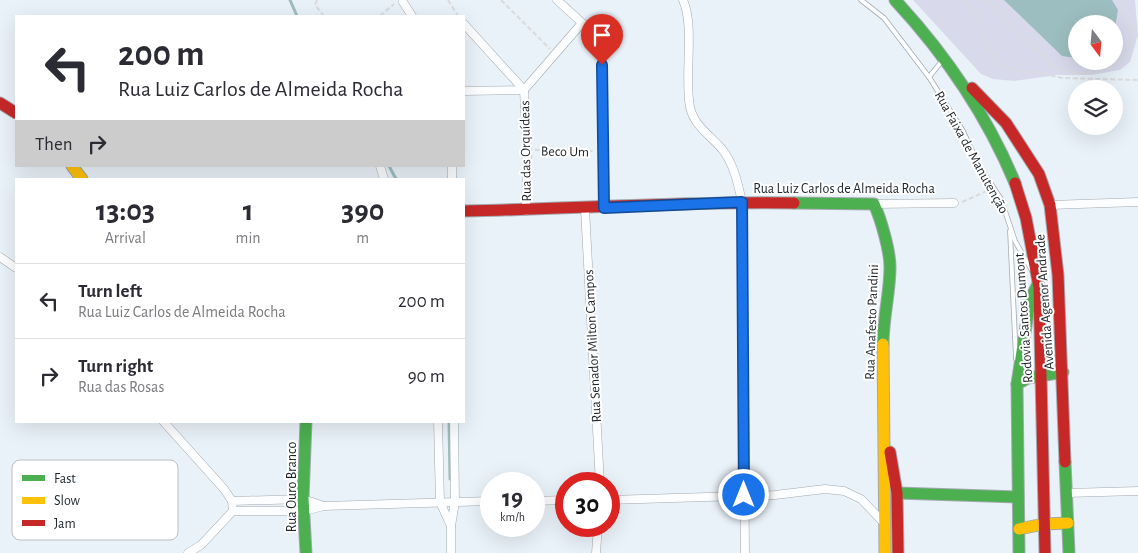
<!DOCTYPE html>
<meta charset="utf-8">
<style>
body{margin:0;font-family:"Alegreya Sans",sans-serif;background:#f2f2f3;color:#2b2b33;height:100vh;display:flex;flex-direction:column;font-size:19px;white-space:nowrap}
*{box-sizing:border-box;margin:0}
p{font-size:16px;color:#7c7c81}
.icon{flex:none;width:28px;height:28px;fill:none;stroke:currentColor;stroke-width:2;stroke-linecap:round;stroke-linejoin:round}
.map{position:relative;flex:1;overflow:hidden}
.sheet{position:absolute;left:15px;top:178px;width:450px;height:245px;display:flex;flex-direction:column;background:#fff;border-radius:0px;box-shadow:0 5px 20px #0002}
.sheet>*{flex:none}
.hud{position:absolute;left:15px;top:15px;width:450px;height:152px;border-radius:0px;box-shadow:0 5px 20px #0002;background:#fff;color:#2b2b33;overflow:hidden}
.needle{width:32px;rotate:164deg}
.buttons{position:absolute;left:1068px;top:15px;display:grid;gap:10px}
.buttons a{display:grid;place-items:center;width:55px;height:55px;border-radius:50%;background:#fff;box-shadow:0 5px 20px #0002;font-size:25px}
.speed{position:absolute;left:480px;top:472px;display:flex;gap:10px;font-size:25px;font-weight:700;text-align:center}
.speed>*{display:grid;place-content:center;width:65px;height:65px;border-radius:50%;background:#fff;box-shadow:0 5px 20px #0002;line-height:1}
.speed small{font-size:12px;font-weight:400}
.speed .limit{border:8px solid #d22;background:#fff;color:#111}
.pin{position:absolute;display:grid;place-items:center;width:42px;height:42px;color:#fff;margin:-51px -21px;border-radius:50% 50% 50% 0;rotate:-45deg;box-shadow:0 0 5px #0007}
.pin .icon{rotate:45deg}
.me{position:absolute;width:55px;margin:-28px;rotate:0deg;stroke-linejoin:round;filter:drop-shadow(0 0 4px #0008)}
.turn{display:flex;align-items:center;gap:18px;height:105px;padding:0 20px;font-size:22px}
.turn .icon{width:65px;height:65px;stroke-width:2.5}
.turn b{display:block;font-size:35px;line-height:42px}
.then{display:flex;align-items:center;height:48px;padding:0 20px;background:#0003;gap:10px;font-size:19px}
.eta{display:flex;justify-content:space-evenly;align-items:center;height:85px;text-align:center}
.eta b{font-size:30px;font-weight:700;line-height:35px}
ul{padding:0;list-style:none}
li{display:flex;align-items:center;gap:15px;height:75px;padding:0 20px;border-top:1px solid #e1e1e2}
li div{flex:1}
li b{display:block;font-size:19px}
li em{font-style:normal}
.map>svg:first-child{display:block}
</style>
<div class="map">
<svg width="1138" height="553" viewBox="0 0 1138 553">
<rect width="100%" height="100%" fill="#eaf2f9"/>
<!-- green -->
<path fill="#d8daec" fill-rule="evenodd" d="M913,0H1135L1138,35L1130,62L1120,70L1091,75H1057L1014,81L993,79L981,74ZM1076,24H1114V61H1076Z"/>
<!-- water -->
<path fill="#9dbec0" d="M1004,0H1112L1118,10L1114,34V24H1076V58L1062,56Z"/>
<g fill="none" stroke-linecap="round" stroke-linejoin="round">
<!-- stream -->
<g stroke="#9dbec0" stroke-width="3">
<path d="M290,0L297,16"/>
<path d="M389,166L396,179"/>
<path d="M449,421L450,479"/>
</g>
<defs>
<g id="lane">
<path d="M861,0L884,18L929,77L963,131L978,164L1001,199L1015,241L1031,269"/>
<path d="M929,77L942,61"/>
<path d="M1010,231L1016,359"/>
</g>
<g id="street">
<path d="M557,0L600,39L602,47L604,208"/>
<path d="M683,0C695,26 684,78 690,107C694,126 710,135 722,149C734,164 738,184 742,202L745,553"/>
<path d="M403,2L412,16"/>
<path d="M464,24L524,90L527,150L526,211"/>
<path d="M464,91L524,90L582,23"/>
<path d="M380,166L384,179"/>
<path d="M452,179V166"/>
<path d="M874,204L954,203"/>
<path d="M1050,205L1138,202"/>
<path d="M585,209L600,484"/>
<path d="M0,257L16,268"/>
<path d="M163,421L224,489L232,501L233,511L201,545L188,553"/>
<path d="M438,421L440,502L451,526"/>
<path d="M1067,493L1138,491"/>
<path d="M609,500L775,495L825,489L844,491L861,499L884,523"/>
<path d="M232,501L303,499L324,506"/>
<path d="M534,501L566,500"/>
<path d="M233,511H304L324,506L491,501"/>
<path d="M451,553V526L455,502L454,421"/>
<path d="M596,553L598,526"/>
</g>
<g id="fast">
<path d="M895,0C946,55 986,113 1015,183"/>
<path d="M794,203L874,204C881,219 890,251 890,267C890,293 883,318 883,344"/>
<path d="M1017,384L1028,378L1063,372"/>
<path d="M306,421L303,499L306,553"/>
<path d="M1065,462L1069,553"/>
<path d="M897,493L1018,497"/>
<path d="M1019,553L1017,384L1030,300L1038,284"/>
</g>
<g id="slow">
<path d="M72,166L82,179"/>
<path d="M883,344L885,553"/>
<path d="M1019,529L1044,524L1068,523"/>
</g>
<g id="jam">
<path d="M972,88L1006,123L1039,174L1050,205L1058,275L1065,462"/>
<path d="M0,103L16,113"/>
<path d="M1015,183L1026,218L1039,287L1045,553"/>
<path d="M464,211C574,209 684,201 794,203"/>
<path d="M890,452L897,493L898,553"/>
</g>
</defs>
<!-- lane casing -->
<use href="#lane" stroke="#a2a9af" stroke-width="5.5"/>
<!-- street casing -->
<use href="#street" stroke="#a2a9af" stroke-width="9"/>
<!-- fast casing -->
<use href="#fast" stroke="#a2a9af" stroke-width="13"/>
<!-- slow casing -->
<use href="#slow" stroke="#a2a9af" stroke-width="13"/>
<!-- jam casing -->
<use href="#jam" stroke="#a2a9af" stroke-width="13"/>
<!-- path -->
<g stroke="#d9dbdd" stroke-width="2" stroke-dasharray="5 2.5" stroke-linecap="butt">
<path d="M317,0L315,5L324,16"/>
<path d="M448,0L458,16"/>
<path d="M501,0L550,49"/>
<path d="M965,0L974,10L996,63L1014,71L1036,72L1062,78L1138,80"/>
<path d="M986,0C1001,15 1046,64 1063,70C1087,78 1128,70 1132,40C1134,28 1125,11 1120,0"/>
<path d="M380,16L394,4"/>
<path d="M535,150L595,151"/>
<path d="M962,202L987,191"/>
</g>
<!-- lane -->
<use href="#lane" stroke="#fcfdfe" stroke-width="4"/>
<!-- street -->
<use href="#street" stroke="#fcfdfe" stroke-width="8"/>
<!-- fast -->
<use href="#fast" stroke="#4caf50" stroke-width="11"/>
<!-- slow -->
<use href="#slow" stroke="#ffc107" stroke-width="11"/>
<!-- jam -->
<use href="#jam" stroke="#c62828" stroke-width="11"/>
</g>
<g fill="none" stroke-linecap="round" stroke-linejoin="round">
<defs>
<path id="route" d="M602,65L604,208L742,202L744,495"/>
</defs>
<!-- route casing -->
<use href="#route" stroke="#114b97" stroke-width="12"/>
<!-- route -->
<use href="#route" stroke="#1a73e8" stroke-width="9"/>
</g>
<g text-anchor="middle" stroke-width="4" stroke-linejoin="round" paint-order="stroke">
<!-- street labels -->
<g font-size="14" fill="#1d2429" stroke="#fff">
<text transform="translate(525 151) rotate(-91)" y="5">Rua das Orquídeas</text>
<text transform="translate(565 151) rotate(1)" y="5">Beco Um</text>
<text transform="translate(972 152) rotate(61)" y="5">Rua Faixa de Manutenção</text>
<text x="844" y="193">Rua Luiz Carlos de Almeida Rocha</text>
<text transform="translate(1044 302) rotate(-94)" y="5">Avenida Agenor Andrade</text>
<text transform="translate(1023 318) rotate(-94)" y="5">Rodovia Santos Dumont</text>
<text transform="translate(871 322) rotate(-88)" y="5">Rua Anafesto Pandini</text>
<text transform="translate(592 346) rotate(-93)" y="5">Rua Senador Milton Campos</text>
<text transform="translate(291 487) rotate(-90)" y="5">Rua Ouro Branco</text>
</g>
</g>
<!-- legend -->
<rect x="12" y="460" width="166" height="80" rx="8" fill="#fff" stroke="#bbbdbf" stroke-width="1"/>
<rect x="22" y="475" width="23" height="6" fill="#4caf50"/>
<rect x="22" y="497" width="23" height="7" fill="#ffc107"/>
<rect x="22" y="520" width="23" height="6" fill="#c62828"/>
<g font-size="14" fill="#1d2429">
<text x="54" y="483">Fast</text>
<text x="54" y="505">Slow</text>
<text x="54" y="528">Jam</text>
</g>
</svg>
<div class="buttons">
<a><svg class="needle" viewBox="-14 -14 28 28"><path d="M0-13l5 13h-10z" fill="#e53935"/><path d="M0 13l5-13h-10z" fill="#7c7c81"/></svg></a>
<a><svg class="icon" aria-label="layers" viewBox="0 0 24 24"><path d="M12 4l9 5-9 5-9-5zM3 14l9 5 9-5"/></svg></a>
</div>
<div class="speed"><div>19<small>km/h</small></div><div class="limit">30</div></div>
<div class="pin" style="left:602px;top:65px;background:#d93025"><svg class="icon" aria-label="arrive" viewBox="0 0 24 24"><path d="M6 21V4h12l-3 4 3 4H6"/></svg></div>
<svg class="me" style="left:744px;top:495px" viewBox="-20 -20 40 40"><circle r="17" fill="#1a73e8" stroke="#fff" stroke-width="3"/><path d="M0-11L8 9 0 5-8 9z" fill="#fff"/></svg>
<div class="hud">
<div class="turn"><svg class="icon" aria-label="left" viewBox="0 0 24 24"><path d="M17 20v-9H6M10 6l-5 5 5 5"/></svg><div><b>200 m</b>Rua Luiz Carlos de Almeida Rocha</div></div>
<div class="then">Then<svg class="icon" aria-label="right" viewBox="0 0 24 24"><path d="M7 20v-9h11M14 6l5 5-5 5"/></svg></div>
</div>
<section class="sheet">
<div class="eta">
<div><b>13:03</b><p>Arrival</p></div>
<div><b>1</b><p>min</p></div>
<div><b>390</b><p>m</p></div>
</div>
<ul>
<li><svg class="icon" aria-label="left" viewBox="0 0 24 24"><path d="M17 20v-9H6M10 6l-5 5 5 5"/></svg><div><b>Turn left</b><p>Rua Luiz Carlos de Almeida Rocha</p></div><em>200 m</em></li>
<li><svg class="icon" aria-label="right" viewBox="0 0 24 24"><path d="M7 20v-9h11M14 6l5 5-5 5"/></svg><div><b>Turn right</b><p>Rua das Rosas</p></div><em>90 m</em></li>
</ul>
</section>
</div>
